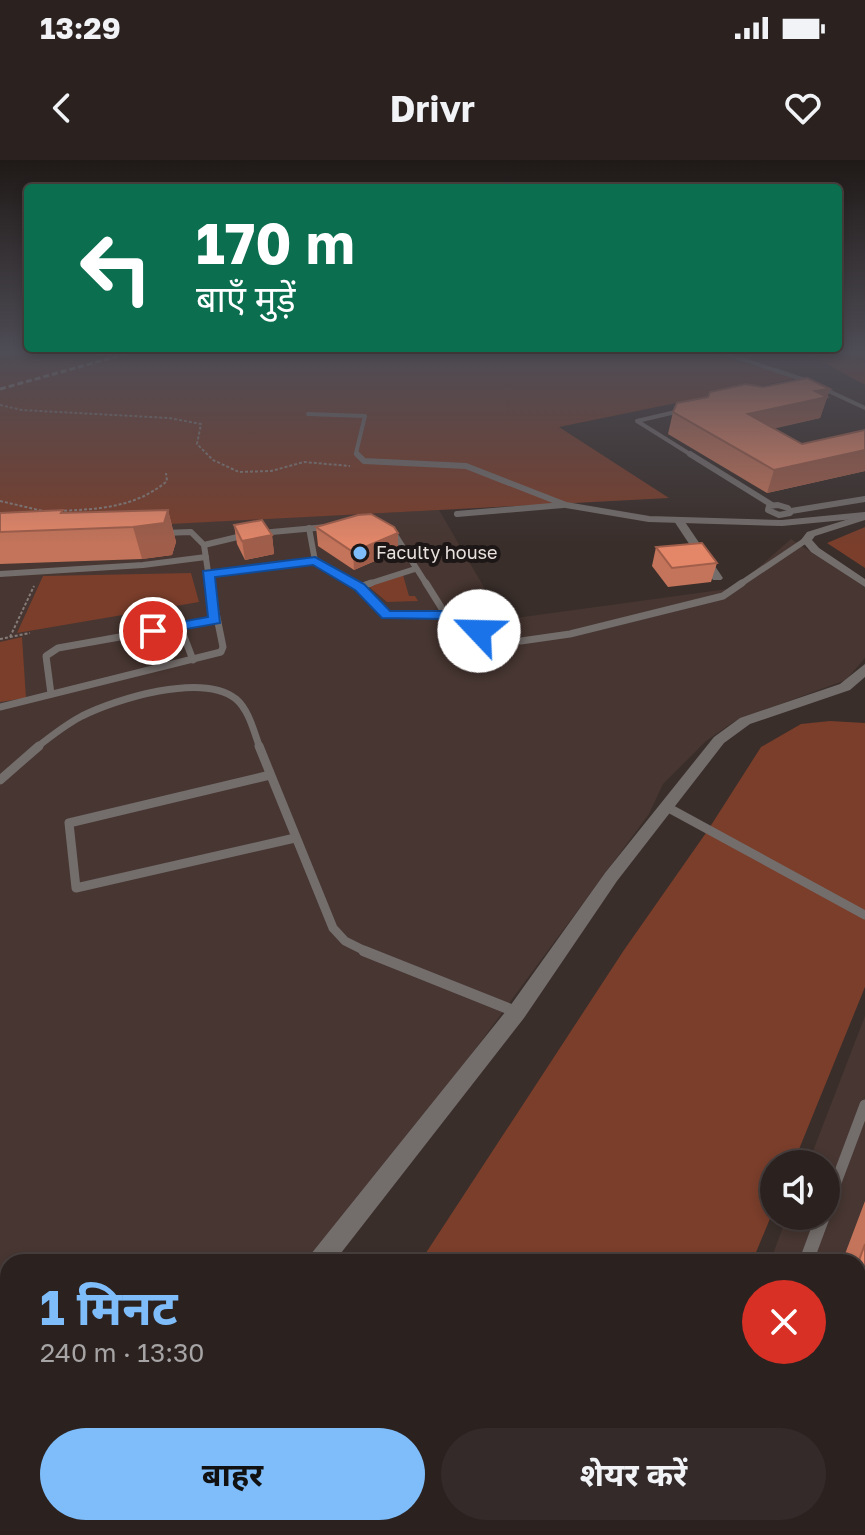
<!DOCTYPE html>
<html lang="hi">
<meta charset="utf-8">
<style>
body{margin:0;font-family:"Golos Text","Noto Sans Devanagari",sans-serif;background:#332a29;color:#f1f3f6;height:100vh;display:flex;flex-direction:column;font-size:30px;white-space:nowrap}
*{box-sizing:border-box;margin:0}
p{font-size:26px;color:#a6a4a5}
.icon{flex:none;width:44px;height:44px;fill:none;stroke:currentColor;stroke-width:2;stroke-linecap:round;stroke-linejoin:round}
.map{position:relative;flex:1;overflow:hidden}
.drawer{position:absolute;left:0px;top:1094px;width:866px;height:282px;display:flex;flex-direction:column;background:#2b2220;border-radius:24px 24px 0 0;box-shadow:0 4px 12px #0003,0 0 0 2px #473f3e}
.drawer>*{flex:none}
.hud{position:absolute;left:24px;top:24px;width:818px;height:168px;border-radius:8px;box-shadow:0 4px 12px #0003,0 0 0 2px #473f3e;background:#0b6e4f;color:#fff;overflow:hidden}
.controls{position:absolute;left:760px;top:990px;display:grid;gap:16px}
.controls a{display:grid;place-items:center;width:80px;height:80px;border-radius:50%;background:#2b2220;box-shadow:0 4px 12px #0003,0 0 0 2px #473f3e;font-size:40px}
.pin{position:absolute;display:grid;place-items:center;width:68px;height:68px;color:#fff;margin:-34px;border:4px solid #fff;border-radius:50%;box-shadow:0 2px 8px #0007}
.me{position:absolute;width:88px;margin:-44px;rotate:294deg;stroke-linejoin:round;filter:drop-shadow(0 0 6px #0008)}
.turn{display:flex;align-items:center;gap:28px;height:168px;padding:0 40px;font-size:36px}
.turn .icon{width:104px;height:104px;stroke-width:2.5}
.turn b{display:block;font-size:56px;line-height:68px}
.round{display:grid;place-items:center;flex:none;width:84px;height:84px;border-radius:42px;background:#332a29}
.overview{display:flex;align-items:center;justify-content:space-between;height:136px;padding:0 40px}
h1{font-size:48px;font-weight:700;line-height:60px;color:#7ebdf9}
.button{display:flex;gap:16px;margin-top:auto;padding:16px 40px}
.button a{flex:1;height:92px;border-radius:48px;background:#7ebdf9;color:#111;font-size:32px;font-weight:700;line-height:92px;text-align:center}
.button a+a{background:#332a29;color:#f1f3f6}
.status{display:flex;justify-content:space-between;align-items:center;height:56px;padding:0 40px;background:#2b2220;direction:ltr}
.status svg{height:22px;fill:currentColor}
header{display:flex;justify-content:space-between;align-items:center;height:104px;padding:0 40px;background:#2b2220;font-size:36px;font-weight:700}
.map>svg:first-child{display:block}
</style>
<div class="status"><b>13:29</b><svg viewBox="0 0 49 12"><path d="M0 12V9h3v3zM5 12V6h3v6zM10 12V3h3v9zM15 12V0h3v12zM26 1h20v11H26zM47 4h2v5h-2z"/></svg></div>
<header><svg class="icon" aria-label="back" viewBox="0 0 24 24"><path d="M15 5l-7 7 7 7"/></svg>Drivr<svg class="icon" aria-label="heart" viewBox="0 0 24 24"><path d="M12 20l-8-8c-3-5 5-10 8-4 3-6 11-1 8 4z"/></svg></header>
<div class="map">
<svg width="865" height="1375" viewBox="0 0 865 1375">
<rect width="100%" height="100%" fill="#392e2a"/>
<!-- built -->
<g fill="#473631">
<path d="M439,350L485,429L459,434L472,464L735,428L791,379L865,427V498L846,520L735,561L706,581L663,624L649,654L318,1102H8V1368H104L109,1375H0V372Z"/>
<path d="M865,856V1375H664L666,1368H858V1102H770L787,1056H826V1004H808Z"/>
</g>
<!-- green -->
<g fill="#7a3e2b">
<path d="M0,193H709L798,218L559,267L669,338L0,373Z"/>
<path d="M807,193H865V225Z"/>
<path d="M865,367V408L827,383Z"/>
<path d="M191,413L199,442L17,473L43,416Z"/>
<path d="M403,415L409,436H415L418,441L387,442L368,426Z"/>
<path d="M22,477L26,538L0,542V482Z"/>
<path d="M830,561L865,563V827L793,1004H774V1049L752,1102H420L624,790L708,670L761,587L801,564Z"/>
<path d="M246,1368H643L641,1375H242Z"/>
</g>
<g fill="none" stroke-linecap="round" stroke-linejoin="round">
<!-- path -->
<g stroke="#857b78" stroke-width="2" stroke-dasharray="3 2" stroke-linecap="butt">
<path d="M0,245L22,250L169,258L201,264L197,284L213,300L239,312L271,311L304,302L350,306"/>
<path d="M0,341L43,351"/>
<path d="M59,351C99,349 135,348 167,321L166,313"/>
<path d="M10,477L34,426"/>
<path d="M0,479L30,473"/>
</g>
<!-- service-far5 -->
<g stroke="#736d6b" stroke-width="4">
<path d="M723,193L811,222"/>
<path d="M820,227L865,248"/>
<path d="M684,250L637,261L693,296"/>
<path d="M308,254L365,256L356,293L359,296"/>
</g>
<!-- service-far4 -->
<g stroke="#736d6b" stroke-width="6">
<path d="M357,294L364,301L466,306L566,345L649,359L782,363L865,355"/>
<path d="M690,294L772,345"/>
<path d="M778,345L788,348L790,353L779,355L768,350L769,346Z"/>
<path d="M791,351L865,339"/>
<path d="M457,354L563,345"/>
<path d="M309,368L315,401"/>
<path d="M392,370L427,425"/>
<path d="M163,373L191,372L204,385L246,375"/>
<path d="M261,373L326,367"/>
<path d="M204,385L210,425"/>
<path d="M0,414L143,405L206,397"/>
<path d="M208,414L315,401L357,425"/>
<path d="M365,425L415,409"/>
<path d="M739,425L806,380"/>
</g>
<!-- service-far3 -->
<g stroke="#736d6b" stroke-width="7">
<path d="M354,423L387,455H446"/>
<path d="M426,423L446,455L462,465L496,477L521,481L570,474L723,436L742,423"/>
<path d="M360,427L371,423"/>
<path d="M180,466L193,500"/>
<path d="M51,534L46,496L58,488L215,460"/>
<path d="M0,547L221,492L223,487L210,423"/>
<path d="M36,588C51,576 65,565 82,556C116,539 202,512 236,539C249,550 254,572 260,588"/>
</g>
<!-- service-far2 -->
<g stroke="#736d6b" stroke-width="9">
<path d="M259,586L333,768L345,781L369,793"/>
<path d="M270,615L69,663L76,728L295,678"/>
<path d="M0,620L39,586"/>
<path d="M665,646L865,755"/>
</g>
<!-- service-far1 -->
<g stroke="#736d6b" stroke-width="11">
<path d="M364,791L517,852"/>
<path d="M826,1049L865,945"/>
</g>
<!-- service -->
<g stroke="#736d6b" stroke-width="14">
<path d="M806,1102L823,1056"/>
<path d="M703,1375L706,1368"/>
</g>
<!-- minor -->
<g fill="#736d6b" fill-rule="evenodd">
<path d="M865,354V360L815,376L812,380L819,388L865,419V427L811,392L801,380L807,372Z"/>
<path d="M675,359H683L723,418L721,420H713L674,361Z"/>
<path d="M865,504V517L850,530L750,564L724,583L617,721L524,858L334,1102H307L311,1094L510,846L605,713L714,577L740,558L840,524Z"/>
<path d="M0,1272L8,1275V1306L0,1303Z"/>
<path d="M67,1368H99L102,1375H70Z"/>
<path d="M111,1368H139L138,1375H110Z"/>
</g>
<!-- rail -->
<path stroke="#9e9592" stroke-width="3" stroke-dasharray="6 3" stroke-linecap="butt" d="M0,229L129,193"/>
</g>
<!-- wall -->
<g fill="#c4745a">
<path d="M763,227L830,229L820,258L774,268L802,284L865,270V311L767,333L668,274L673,252Z"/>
<path d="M168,350L176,382L172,395L142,399L0,404V353H64Z"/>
<path d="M234,365L272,375L274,394L245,400L237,384Z"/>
<path d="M316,367L398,391L354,410L318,386Z"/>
<path d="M656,387L717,403L711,422L668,427L652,406Z"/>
<path d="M865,1041V1143L858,1138V1102H842Z"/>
<path d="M865,1186V1221L858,1216V1208Z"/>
</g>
<!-- shaded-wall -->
<g fill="#a05e4a">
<path d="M830,229L820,258L742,276L748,254L815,231Z"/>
<path d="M865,290V311L767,333L774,310Z"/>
<path d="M168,350L176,382L172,395L142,399L133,367Z"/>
<path d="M398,373V391L354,410L353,392Z"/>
<path d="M272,375L274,394L245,400L242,381Z"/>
<path d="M0,1357L8,1368L15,1375H0Z"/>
</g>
<!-- building -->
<g fill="#e48769" stroke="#a05e4a" stroke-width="2">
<path d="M807,218L830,229L815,231L827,237L748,254L802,284L865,270V290L774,310L673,252L677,243L708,237L710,232L746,224L763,227Z"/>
<path d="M63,350L61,353L168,350L164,363L133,367L0,372V353Z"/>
<path d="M371,354L394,367L398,373L353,392L316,367L358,355Z"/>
<path d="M262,360L272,375L242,381L234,365Z"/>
<path d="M702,383L717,403L672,408L656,387Z"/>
<path d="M865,1084V1113L858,1109V1103Z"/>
</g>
<!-- sky -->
<linearGradient id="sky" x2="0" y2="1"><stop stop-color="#1f1917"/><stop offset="0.5" stop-color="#4e4c55"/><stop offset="1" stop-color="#4e4c55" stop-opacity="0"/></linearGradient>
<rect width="865" height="385" fill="url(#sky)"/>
<!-- route -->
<path fill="#1a73e8" stroke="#114b97" stroke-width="2" d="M315,397L364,424L390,451H446L486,471L474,474L444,459L382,458L355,430L313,405L215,417L220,463L153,475L146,471L153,467L208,457L203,411Z"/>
<!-- markers -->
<circle fill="#7ebdf9" stroke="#1c1716" stroke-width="3" cx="360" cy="393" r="8"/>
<g text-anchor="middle" stroke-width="8" stroke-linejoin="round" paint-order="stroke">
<!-- far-poi labels -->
<g font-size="18" fill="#e8e1de" stroke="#1c1716" text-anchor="start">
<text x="376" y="399">Faculty house</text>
</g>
</g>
</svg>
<div class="controls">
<a><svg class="icon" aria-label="sound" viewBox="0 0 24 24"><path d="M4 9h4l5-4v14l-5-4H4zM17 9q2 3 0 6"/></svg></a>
</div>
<div class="pin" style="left:153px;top:471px;background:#d93025"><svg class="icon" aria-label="arrive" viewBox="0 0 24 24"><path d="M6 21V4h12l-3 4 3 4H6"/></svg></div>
<svg class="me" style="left:479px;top:471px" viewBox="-20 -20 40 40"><circle r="19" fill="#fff"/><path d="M0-13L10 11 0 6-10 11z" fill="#1a73e8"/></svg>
<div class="hud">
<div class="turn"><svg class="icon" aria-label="left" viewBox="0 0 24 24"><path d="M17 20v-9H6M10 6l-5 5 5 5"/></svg><div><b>170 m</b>बाएँ मुड़ें</div></div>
</div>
<section class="drawer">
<div class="overview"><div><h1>1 मिनट</h1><p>240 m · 13:30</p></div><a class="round" style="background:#d93025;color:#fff"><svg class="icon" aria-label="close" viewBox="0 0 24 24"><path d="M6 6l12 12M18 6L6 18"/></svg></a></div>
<div class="button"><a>बाहर</a><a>शेयर करें</a></div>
</section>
</div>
